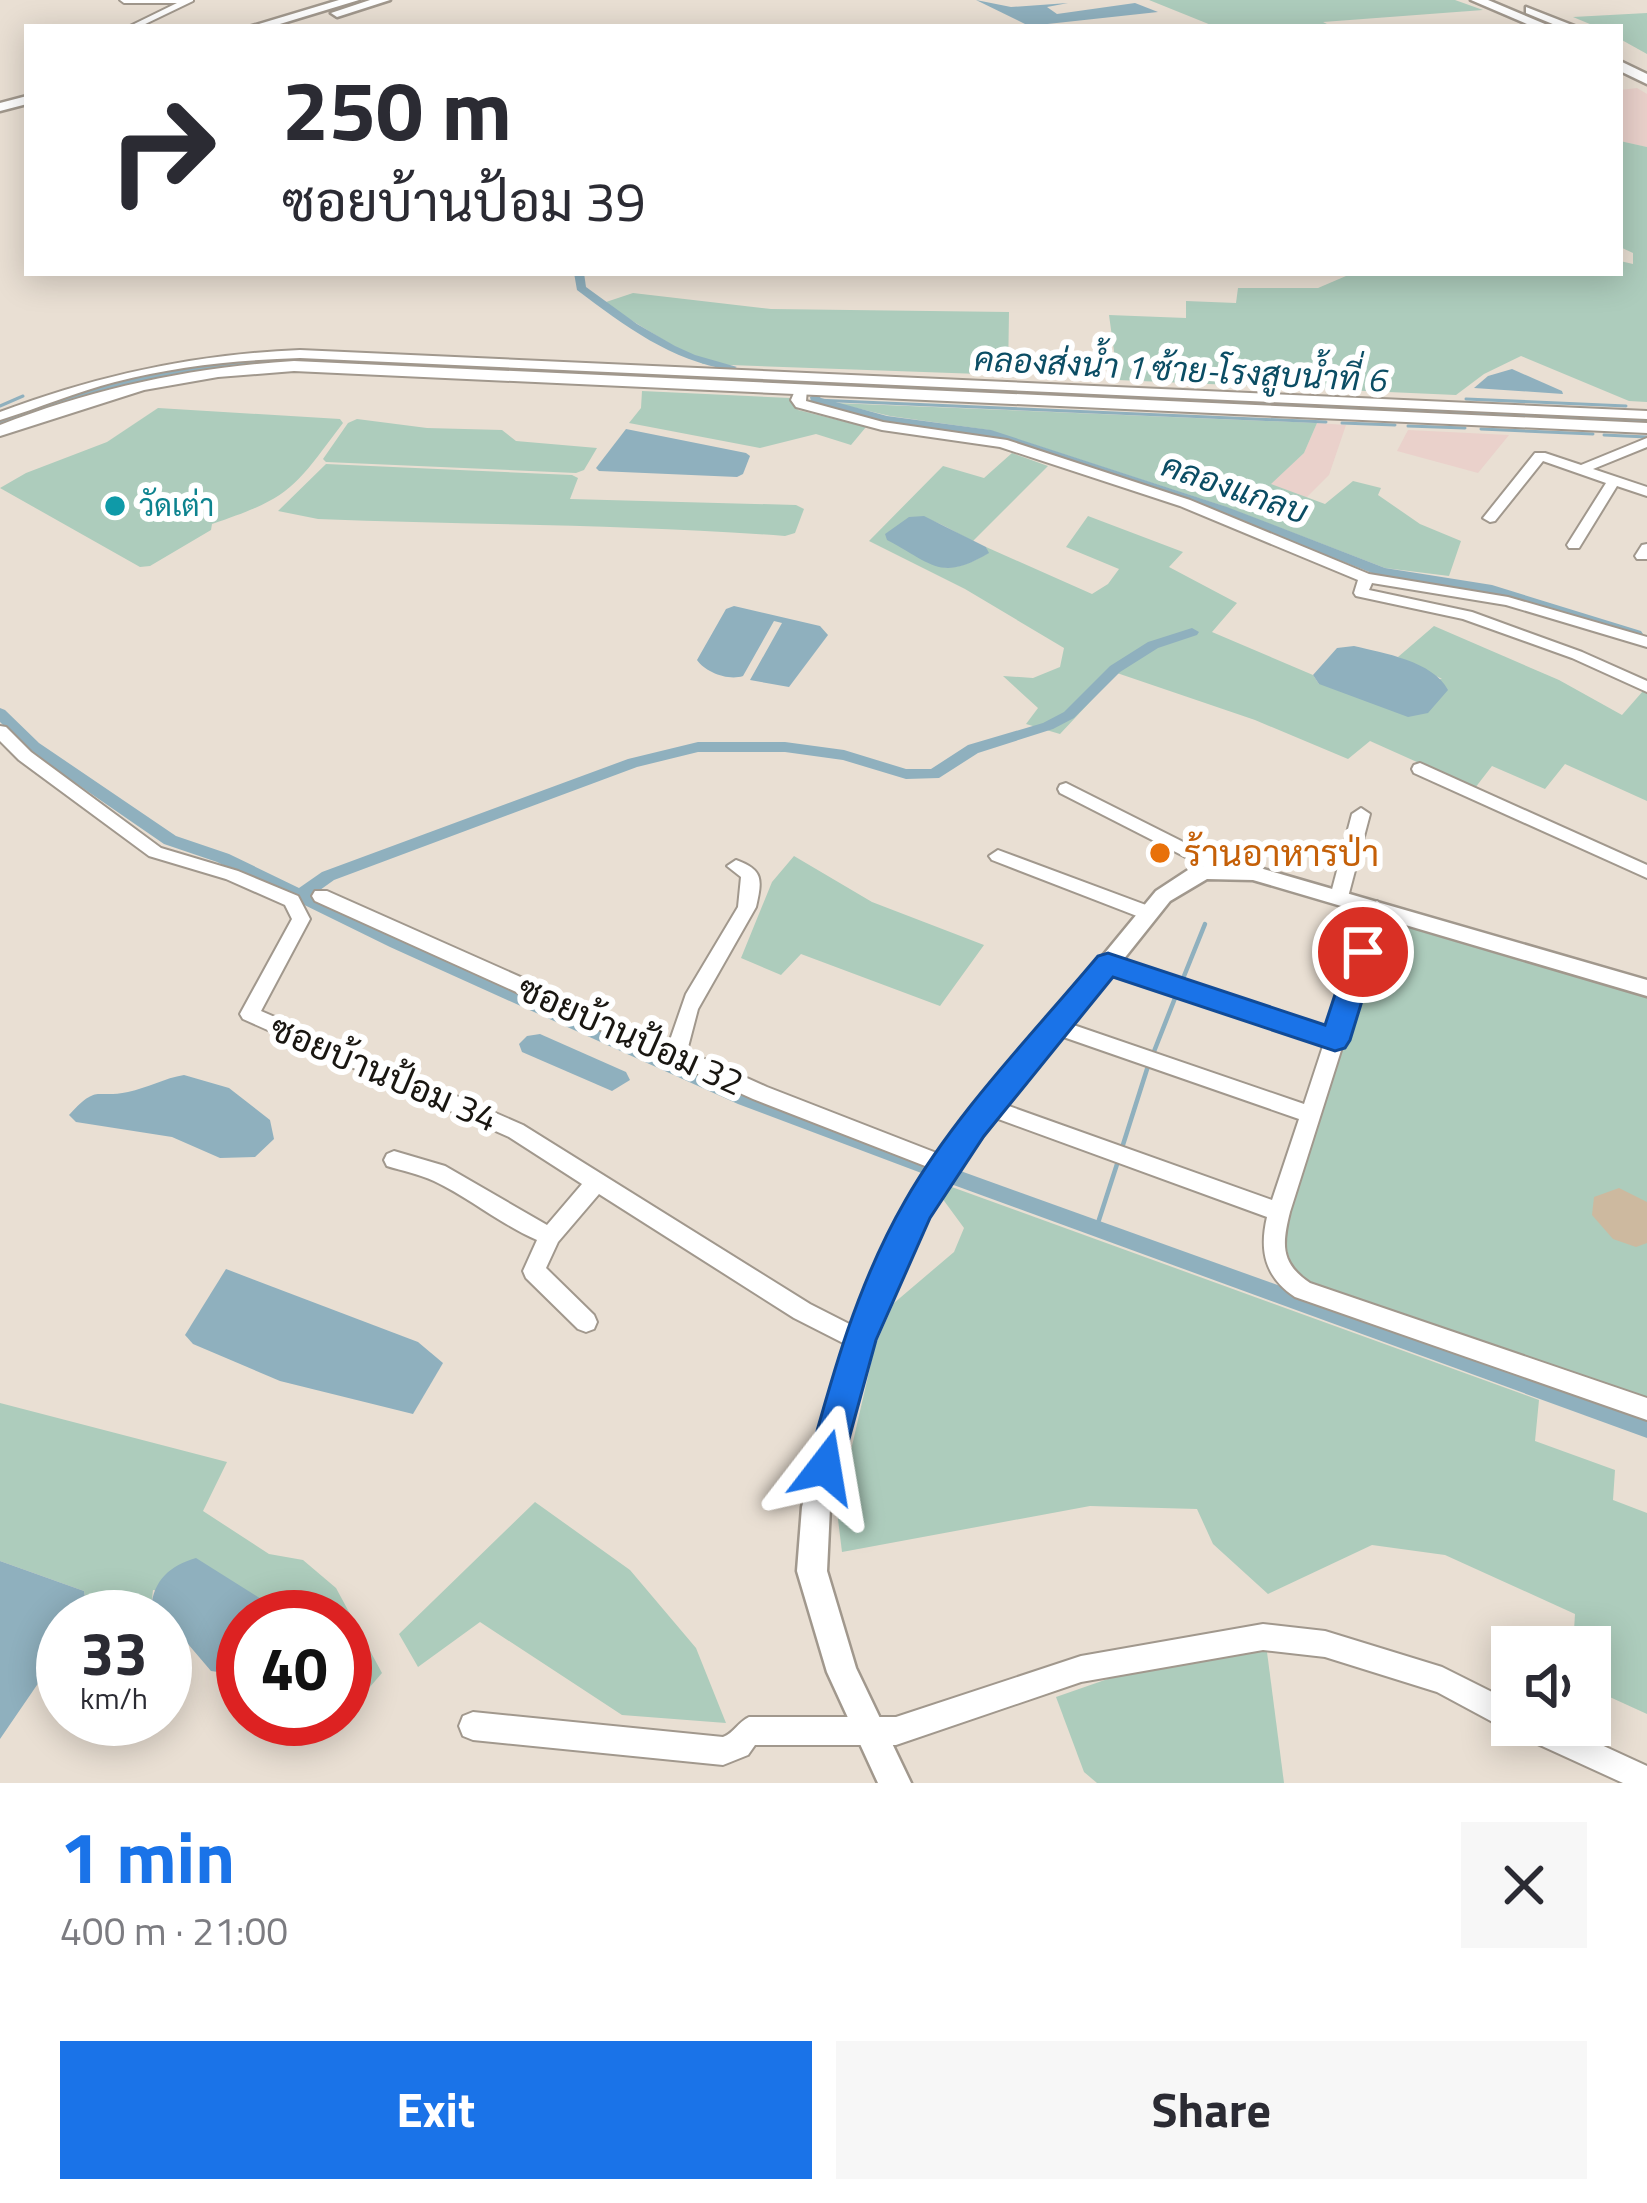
<!DOCTYPE html>
<meta charset="utf-8">
<style>
body{margin:0;font-family:"Titillium Web",Sarabun,sans-serif;background:#f7f7f7;color:#2b2b33;height:100vh;display:flex;flex-direction:column;font-size:45px;white-space:nowrap}
*{box-sizing:border-box;margin:0}
p{font-size:39px;color:#7c7c81}
.icon{flex:none;width:66px;height:66px;fill:none;stroke:currentColor;stroke-width:2;stroke-linecap:round;stroke-linejoin:round}
.map{position:relative;height:1783px;overflow:hidden}
.sheet{display:flex;flex-direction:column;background:#fff;flex:1}
.sheet>*{flex:none}
.banner{position:absolute;left:24px;top:24px;width:1599px;height:252px;border-radius:0px;box-shadow:0 6px 30px #0003;background:#fff;color:#2b2b33;overflow:hidden}
.buttons{position:absolute;left:1491px;top:1626px;display:grid;gap:24px}
.buttons a{display:grid;place-items:center;width:120px;height:120px;border-radius:0px;background:#fff;box-shadow:0 6px 30px #0003;font-size:60px}
.speed{position:absolute;left:36px;top:1590px;display:flex;gap:24px;font-size:60px;font-weight:700;text-align:center}
.speed>*{display:grid;place-content:center;width:156px;height:156px;border-radius:50%;background:#fff;box-shadow:0 6px 30px #0003;line-height:1}
.speed small{font-size:30px;font-weight:400}
.speed .limit{border:18px solid #d22;background:#fff;color:#111}
.pin{position:absolute;display:grid;place-items:center;width:102px;height:102px;color:#fff;margin:-51px;border:6px solid #fff;border-radius:50%;box-shadow:0 3px 12px #0007}
.me{position:absolute;width:132px;margin:-66px;rotate:14deg;stroke-linejoin:round;filter:drop-shadow(0 0 9px #0008)}
.turn{display:flex;align-items:center;gap:42px;height:252px;padding:0 60px;font-size:54px}
.turn .icon{width:156px;height:156px;stroke-width:2.5}
.turn b{display:block;font-size:84px;line-height:102px}
.round{display:grid;place-items:center;flex:none;width:126px;height:126px;border-radius:0px;background:#f7f7f7}
.headline{display:flex;align-items:center;justify-content:space-between;height:204px;padding:0 60px}
h1{font-size:72px;font-weight:700;line-height:90px;color:#1a73e8}
.action{display:flex;gap:24px;margin-top:auto;padding:24px 60px}
.action a{flex:1;height:138px;border-radius:0px;background:#1a73e8;color:#fff;font-size:48px;font-weight:700;line-height:138px;text-align:center}
.action a+a{background:#f7f7f7;color:#2b2b33}
.map>svg:first-child{display:block}
</style>
<div class="map">
<svg width="1647" height="1783" viewBox="0 0 1647 1783">
<rect width="100%" height="100%" fill="#e9dfd3"/>
<!-- commercial -->
<g fill="#ead1cb">
<path d="M1637,88L1647,94V147L1620,141V90Z"/>
<path d="M1317,423L1346,425L1329,475L1306,498L1270,484L1304,453Z"/>
<path d="M1408,430L1509,435L1478,473L1397,451Z"/>
</g>
<!-- green -->
<g fill="#adccbc">
<path d="M1149,0H1455L1483,10L1323,22L1333,27H1216Z"/>
<path d="M1647,13V54L1620,39V27H1597L1573,17Z"/>
<path d="M1620,141L1647,147V402L1629,401L1521,356L1484,374L1456,395L1118,380L1109,315L1186,318V301L1236,303L1238,288H1318L1353,273H1620V261L1633,264V253L1620,247Z"/>
<path d="M633,293L771,309L1009,312L1008,375L703,364L603,303Z"/>
<path d="M642,391L791,398L798,410L866,427L851,445L816,434L760,448L629,423L641,408Z"/>
<path d="M835,403L1317,423L1304,453L1271,484L1325,504L1353,481L1381,488L1378,495L1420,524L1461,541L1449,576L1385,568L1223,506L989,430L890,416Z"/>
<path d="M158,408L340,419L343,423C293,489 292,497 212,524L211,530L150,566L140,567L0,488L26,473L107,442Z"/>
<path d="M357,419L427,428L502,430L516,441L597,448L584,470L576,473L326,462L323,459L348,423Z"/>
<path d="M1012,453L1048,466L973,541C934,522 924,506 886,534C931,561 938,583 988,553L986,547L1092,594L1108,584L1119,569L1066,547L1088,516L1183,552L1169,567L1237,603L1212,632L1313,675L1319,684L1442,679L1398,657L1434,626L1559,680L1622,715L1643,691L1647,693V801L1565,764L1545,789L1492,766L1475,788L1370,741L1348,759L1255,720L1117,673L1060,734L1026,724L1038,708L1003,676L1033,678L1060,667L1064,648L965,589L869,541L943,466L984,478Z"/>
<path d="M326,464L572,475L578,478L570,499L796,505L804,509L795,533L785,536C630,524 473,525 318,519L278,511Z"/>
<path d="M794,856L872,902L984,945L940,1006L801,954L781,975L741,958L772,882Z"/>
<path d="M1381,913L1647,991V1400L1296,1278L1281,1232Z"/>
<path d="M949,1186L1539,1400L1535,1441L1615,1470L1613,1500L1647,1513V1714L1590,1688V1647H1573L1575,1614L1445,1555L1372,1545L1268,1594L1213,1544L1197,1509L1090,1506L842,1552L837,1511L875,1346L894,1303L954,1252L964,1228L942,1198Z"/>
<path d="M0,1403L227,1462L203,1511L269,1554L303,1560L336,1588L382,1673L369,1688L345,1691V1617H277L276,1609L153,1590L151,1608L87,1611L84,1591L0,1561Z"/>
<path d="M535,1502L630,1570L696,1648L726,1723L622,1715L480,1622L418,1667L399,1634Z"/>
<path d="M1240,1652H1267L1284,1783H1097L1084,1772L1056,1697L1122,1674Z"/>
</g>
<!-- water -->
<g fill="#8fb0be">
<path d="M976,0L1011,7L1068,3L1047,7L1057,14L1135,3L1158,12L1029,26Z"/>
<path d="M1512,369L1562,391L1563,394L1474,388L1488,376Z"/>
<path d="M626,429L746,453L750,456L743,474L737,477L599,471L596,468Z"/>
<path d="M924,516L986,547L989,553C940,582 933,564 887,540L885,534L909,517Z"/>
<path d="M734,606L820,626L828,635L789,687L750,680L782,623L774,621L743,676C728,681 705,672 697,660L726,609Z"/>
<path d="M1354,646C1383,653 1433,661 1448,690L1428,713L1408,717L1319,684L1313,675L1337,648Z"/>
<path d="M540,1034L626,1072L630,1080L612,1091L522,1052L519,1044L527,1036Z"/>
<path d="M184,1075L229,1088L270,1120L274,1139L255,1157L220,1158L172,1137L76,1122L69,1115C98,1083 95,1099 128,1092C147,1088 165,1078 184,1075Z"/>
<path d="M226,1269L418,1342L443,1363L413,1414L280,1381L193,1344L185,1335Z"/>
<path d="M196,1558L277,1609V1617H243V1665L233,1674L211,1671L165,1617L151,1608C154,1579 170,1566 196,1558Z"/>
<path d="M0,1561L84,1591L87,1611L83,1617H63V1647L0,1739Z"/>
</g>
<g fill="none" stroke-linecap="round" stroke-linejoin="round">
<!-- stream-far1 -->
<g stroke="#8fb0be" stroke-width="3">
<path d="M1466,399L1626,406"/>
<path d="M815,400L1326,422"/>
<path d="M0,406L23,396"/>
<path d="M1342,423L1395,425"/>
<path d="M1408,426L1465,428"/>
<path d="M1481,429L1593,434"/>
<path d="M1604,435L1647,437"/>
</g>
<!-- stream -->
<g stroke="#8fb0be" stroke-width="4.5">
<path d="M1180,986L1205,924"/>
<path d="M1153,1054L1177,993"/>
<path d="M1121,1151L1148,1066"/>
<path d="M1096,1229L1119,1158"/>
</g>
<!-- canal -->
<g fill="#8fb0be" fill-rule="evenodd">
<path d="M574,273H584L586,287L637,324L675,346L695,355L737,367L731,370C671,361 625,326 577,290Z"/>
<path d="M330,357L694,374L700,377L694,380L330,363L231,366L103,390L0,427V419L100,384L231,360Z"/>
<path d="M710,374L1647,416V424L706,379V375Z"/>
<path d="M816,394L821,398L887,416L991,430L1227,507L1385,568L1492,585L1641,631L1643,634L1641,637H1631L1490,593L1377,575L1219,513L985,436L887,423L811,402L810,397Z"/>
<path d="M1192,628L1199,632L1197,635L1158,648L1120,672L1074,718L1053,729L978,753L939,778L906,779L843,760L785,752H698L637,767L334,880L313,895L402,939L752,1094L931,1160L934,1166L931,1172L924,1174L738,1104L390,947L217,862L164,844L29,751L0,722V708L5,710L39,743L176,836L229,854L299,888L322,872L628,759L698,742H785L844,750L906,769H931L968,745L1043,723L1064,712L1110,666L1148,642Z"/>
<path d="M955,1169L1647,1418V1438L948,1183L945,1177L948,1171Z"/>
</g>
</g>
<!-- building -->
<path fill="#cdb99f" d="M1619,1188L1647,1202V1243L1636,1247L1613,1239L1592,1215L1594,1197Z"/>
<g fill="none" stroke-linecap="round" stroke-linejoin="round">
<defs>
<g id="minor">
<path d="M120,0H193V1L139,27H128L177,3H124Z"/>
<path d="M300,350L1647,411V419L300,358C237,360 176,366 115,382C76,392 39,408 0,420V412C98,375 196,354 300,350Z"/>
<path d="M801,385L807,389L806,401L883,422L1007,440L1190,500L1369,574L1508,597L1647,637V647L1506,605L1372,583L1369,590L1472,612L1582,652L1647,681V692L1572,658L1463,619L1356,596L1354,593L1358,580L1180,506L1000,447L882,430L796,407L791,400L797,386Z"/>
<path d="M1647,438V447L1593,469L1647,487V496L1617,486L1579,548H1569L1567,545L1606,483L1543,461L1495,521L1490,522L1483,518L1535,453H1545L1581,465Z"/>
<path d="M1647,544V559H1637L1635,556L1642,545Z"/>
<path d="M0,726L6,727L31,752L161,848L238,871L298,896L310,919L261,1011L523,1125L810,1304L867,1333L870,1340L867,1347L859,1350L851,1347L794,1318L599,1194L558,1242L546,1268L594,1315L597,1322L594,1329L586,1332L578,1329L526,1278L523,1271L537,1240C500,1224 470,1198 434,1181C419,1174 403,1171 387,1166L384,1160L387,1154L394,1151L445,1166L547,1225L582,1184L509,1137L243,1019L240,1014L292,919L285,905L226,879L149,856L19,760L0,741Z"/>
<path d="M1420,763L1647,865V878L1414,773L1412,769L1414,765Z"/>
<path d="M1066,783L1223,862L1226,866L1223,870H1211L1060,793L1058,789L1060,785Z"/>
<path d="M1361,808L1370,814L1348,897L1339,904L1330,897L1352,814Z"/>
<path d="M998,850L1154,908L1157,913L1154,918H1142L992,860L989,856Z"/>
<path d="M736,860C764,870 762,880 756,907L698,1009L687,1051L767,1087L952,1159L955,1165L952,1171L945,1174L938,1171L753,1099L315,901L312,896L315,891H327L669,1043L686,994L738,907L741,877L727,866Z"/>
<path d="M1377,901L1386,908L1290,1212C1282,1244 1280,1263 1310,1283L1647,1398V1420L1295,1297C1265,1277 1259,1251 1267,1217L982,1113L979,1107L982,1101L989,1099L1272,1200L1299,1119L1049,1032L1046,1027L1049,1022L1056,1019L1304,1104L1324,1043L1100,969L1098,964L1100,959L1107,957L1328,1029L1368,908Z"/>
<path d="M1263,1624L1325,1631L1442,1667L1512,1702V1725H1558L1647,1766V1783H1623L1518,1735L1516,1729L1512,1730L1502,1727L1437,1692L1325,1657L1263,1650L1081,1682L896,1745H755L748,1755L723,1765L473,1740L463,1736L459,1726L463,1716L473,1712L723,1737C734,1733 738,1722 749,1717H896L1081,1656Z"/>
</g>
<path id="tertiary" d="M1215,863L1253,866L1647,980V996L1253,880L1207,879L1170,901L954,1172L916,1238L872,1340L830,1507L827,1571L856,1668L911,1783H878L827,1672L797,1571L802,1507L846,1340L896,1225L936,1158L1156,891L1188,870Z"/>
<path id="secondary" d="M294,361L1647,423V433L294,371L218,377L144,390L0,436V425C95,388 192,367 294,361Z"/>
<g id="primary">
<path d="M339,0H359L270,27H249Z"/>
<path d="M370,0H390L337,17L331,13Z"/>
<path d="M1471,0H1488L1552,27H1534Z"/>
<path d="M1526,7L1577,27H1560L1526,13Z"/>
<path d="M1620,61L1647,74V84L1620,71Z"/>
<path d="M27,96V104L0,111V103Z"/>
</g>
</defs>
<!-- minor casing -->
<use href="#minor" stroke="#a1988d" stroke-width="4"/>
<!-- tertiary casing -->
<use href="#tertiary" stroke="#a1988d" stroke-width="5"/>
<!-- secondary casing -->
<use href="#secondary" stroke="#a1988d" stroke-width="4"/>
<!-- primary casing -->
<use href="#primary" stroke="#a1988d" stroke-width="5"/>
<!-- minor -->
<use href="#minor" fill="#fff" fill-rule="evenodd"/>
<!-- tertiary -->
<use href="#tertiary" fill="#fff" fill-rule="evenodd"/>
<!-- secondary -->
<use href="#secondary" fill="#fff" fill-rule="evenodd"/>
<!-- primary -->
<use href="#primary" fill="#fff" fill-rule="evenodd"/>
</g>
<!-- route -->
<path fill="#1a73e8" stroke="#114b97" stroke-width="3" d="M1363,941L1377,952L1350,1040L1345,1048L1335,1051L1113,977L984,1136L930,1218L876,1340L838,1479L825,1484L812,1479L807,1467C832,1376 857,1284 905,1201C956,1112 1032,1035 1098,956L1108,953L1325,1025L1349,952Z"/>
<!-- markers -->
<circle fill="#0f9aa8" stroke="#fff" stroke-width="4.5" cx="115" cy="506" r="12"/>
<circle fill="#e8710a" stroke="#fff" stroke-width="4.5" cx="1160" cy="853" r="12"/>
<g text-anchor="middle" stroke-width="12" stroke-linejoin="round" paint-order="stroke">
<!-- far-culture labels -->
<g font-size="30" fill="#0d838f" stroke="#fff" text-anchor="start">
<text x="139" y="516">วัดเต่า</text>
</g>
<!-- far-water labels -->
<g font-size="33" font-style="italic" fill="#0b4d64" stroke="#fff">
<text transform="translate(1180 369) rotate(3)" y="12">คลองส่งน้ำ 1 ซ้าย-โรงสูบน้ำที่ 6</text>
<text transform="translate(1235 488) rotate(19)" y="12">คลองแกลบ</text>
</g>
<!-- food labels -->
<g font-size="36" fill="#c56008" stroke="#fff" text-anchor="start">
<text x="1184" y="866">ร้านอาหารป่า</text>
</g>
<!-- street labels -->
<g font-size="36" fill="#191611" stroke="#fff">
<text transform="translate(631 1035) rotate(24)" y="13">ซอยบ้านป้อม 32</text>
<text transform="translate(384 1073) rotate(23)" y="13">ซอยบ้านป้อม 34</text>
</g>
</g>
</svg>
<div class="buttons">
<a><svg class="icon" aria-label="sound" viewBox="0 0 24 24"><path d="M4 9h4l5-4v14l-5-4H4zM17 9q2 3 0 6"/></svg></a>
</div>
<div class="speed"><div>33<small>km/h</small></div><div class="limit">40</div></div>
<div class="pin" style="left:1363px;top:952px;background:#d93025"><svg class="icon" aria-label="arrive" viewBox="0 0 24 24"><path d="M6 21V4h12l-3 4 3 4H6"/></svg></div>
<svg class="me" style="left:825px;top:1467px" viewBox="-20 -20 40 40"><path d="M0-17L14 15 0 8-14 15z" fill="#1a73e8" stroke="#fff" stroke-width="4"/></svg>
<div class="banner">
<div class="turn"><svg class="icon" aria-label="right" viewBox="0 0 24 24"><path d="M7 20v-9h11M14 6l5 5-5 5"/></svg><div><b>250 m</b>ซอยบ้านป้อม 39</div></div>
</div>
</div>
<section class="sheet">
<div class="headline"><div><h1>1 min</h1><p>400 m · 21:00</p></div><a class="round"><svg class="icon" aria-label="close" viewBox="0 0 24 24"><path d="M6 6l12 12M18 6L6 18"/></svg></a></div>
<div class="action"><a>Exit</a><a>Share</a></div>
</section>
